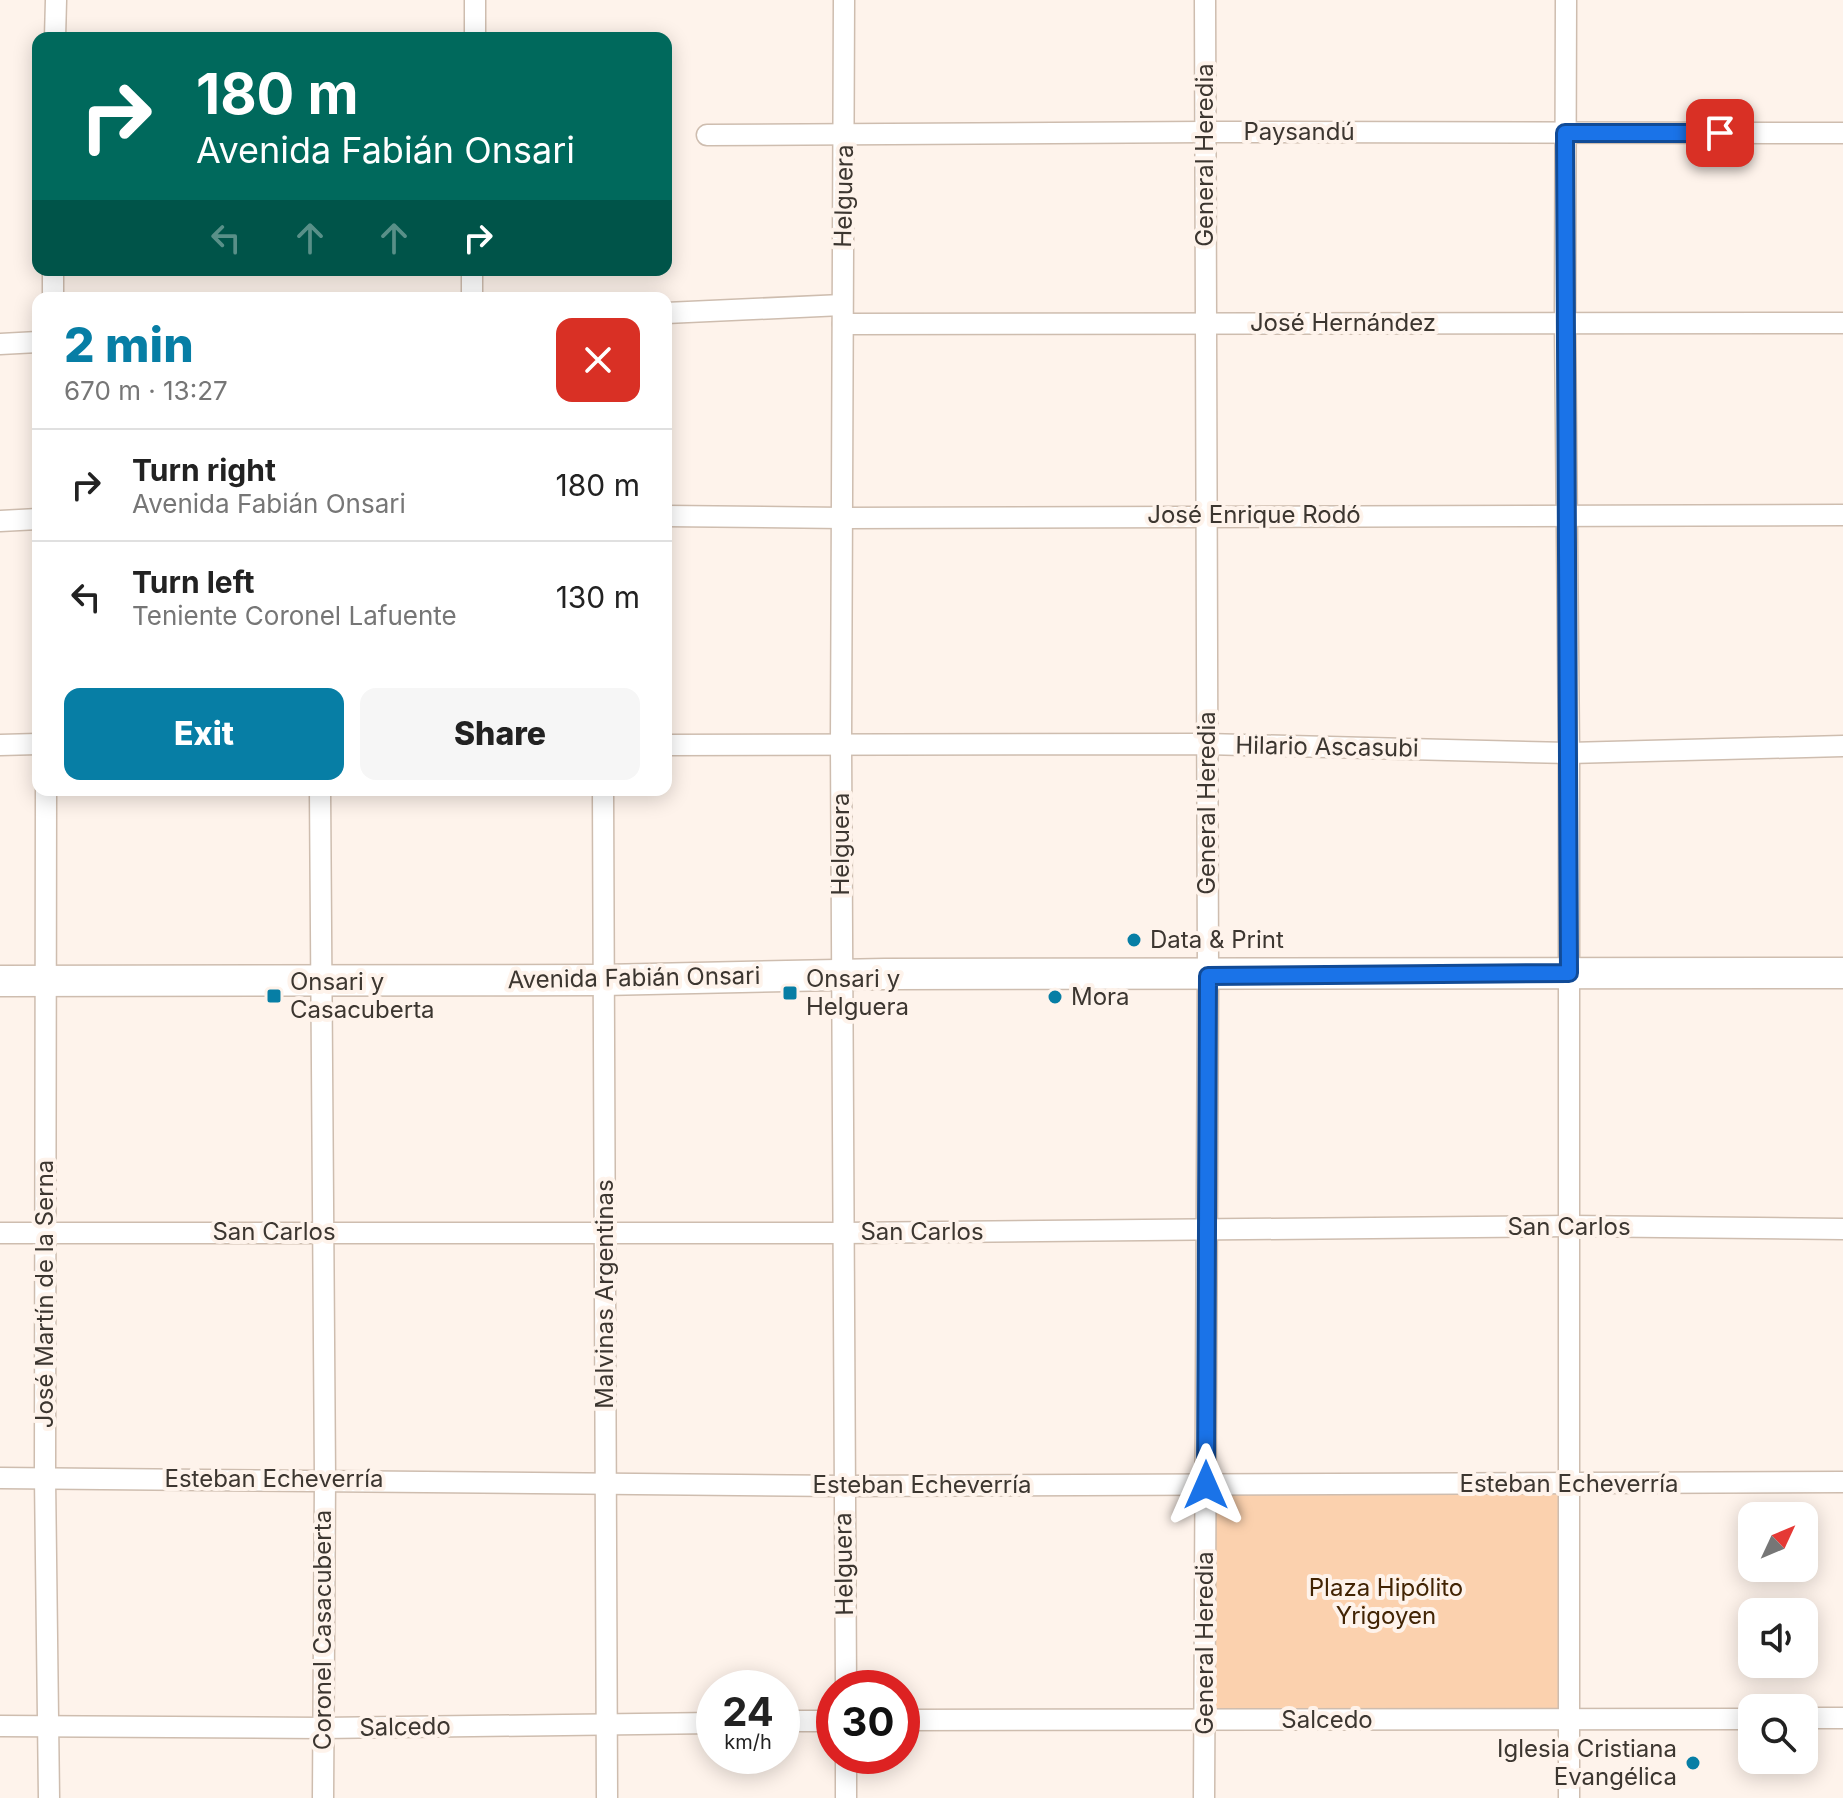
<!DOCTYPE html>
<meta charset="utf-8">
<style>
body{margin:0;font-family:Inter,sans-serif;background:#f6f6f6;color:#222;height:100vh;display:flex;flex-direction:column;font-size:30px;white-space:nowrap}
*{box-sizing:border-box;margin:0}
p{font-size:26px;color:#767676}
.icon{flex:none;width:44px;height:44px;fill:none;stroke:currentColor;stroke-width:2;stroke-linecap:round;stroke-linejoin:round}
.map{position:relative;flex:1;overflow:hidden}
.panel{position:absolute;left:32px;top:292px;width:640px;height:504px;display:flex;flex-direction:column;background:#fff;border-radius:16px;box-shadow:0 4px 20px #0003}
.panel>*{flex:none}
.guide{position:absolute;left:32px;top:32px;width:640px;height:244px;border-radius:16px;box-shadow:0 4px 20px #0003;background:#00695c;color:#fff;overflow:hidden}
.needle{width:52px;rotate:46deg}
.buttons{position:absolute;left:1738px;top:1502px;display:grid;gap:16px}
.buttons a{display:grid;place-items:center;width:80px;height:80px;border-radius:16px;background:#fff;box-shadow:0 4px 20px #0003;font-size:40px}
.speed{position:absolute;left:696px;top:1670px;display:flex;gap:16px;font-size:40px;font-weight:700;text-align:center}
.speed>*{display:grid;place-content:center;width:104px;height:104px;border-radius:50%;background:#fff;box-shadow:0 4px 20px #0003;line-height:1}
.speed small{font-size:20px;font-weight:400}
.speed .limit{border:12px solid #d22;background:#fff;color:#111}
.pin{position:absolute;display:grid;place-items:center;width:68px;height:68px;color:#fff;margin:-34px;border-radius:16px;box-shadow:0 4px 12px #0006}
.me{position:absolute;width:88px;margin:-44px;rotate:0deg;stroke-linejoin:round;filter:drop-shadow(0 0 6px #0008)}
.turn{display:flex;align-items:center;gap:28px;height:168px;padding:0 32px;font-size:36px}
.turn .icon{width:104px;height:104px;stroke-width:2.5}
.turn b{display:block;font-size:56px;line-height:68px}
.lanes{display:flex;align-items:center;height:76px;padding:0 32px;background:#0003;justify-content:center;gap:40px;direction:ltr}
.lanes .off{opacity:.35}
.round{display:grid;place-items:center;flex:none;width:84px;height:84px;border-radius:16px;background:#f6f6f6}
.headline{display:flex;align-items:center;justify-content:space-between;height:136px;padding:0 32px}
h1{font-size:48px;font-weight:800;line-height:60px;color:#077ea5}
.button{display:flex;gap:16px;margin-top:auto;padding:16px 32px}
.button a{flex:1;height:92px;border-radius:16px;background:#077ea5;color:#fff;font-size:32px;font-weight:800;line-height:92px;text-align:center}
.button a+a{background:#f6f6f6;color:#222}
ul{padding:0;list-style:none}
li{display:flex;align-items:center;gap:24px;height:112px;padding:0 32px;border-top:2px solid #e0e0e0}
li div{flex:1}
li b{display:block;font-size:30px}
li em{font-style:normal}
.map>svg:first-child{display:block}
</style>
<div class="map">
<svg width="1843" height="1798" viewBox="0 0 1843 1798">
<rect width="100%" height="100%" fill="#fef3eb"/>
<!-- green -->
<path fill="#fbd1ae" d="M1568,1484V1720H1204L1206,1485Z"/>
<g fill="none" stroke-linecap="round" stroke-linejoin="round">
<defs>
<g id="street">
<path d="M844,0L841,744L846,1688"/>
<path d="M1566,0L1565,323L1569,753V1798"/>
<path d="M55,38L56,0"/>
<path d="M475,38V0"/>
<path d="M707,135L1205,132L1843,133"/>
<path d="M53,298V270"/>
<path d="M472,298V270"/>
<path d="M666,313L842,305"/>
<path d="M843,324L1843,323"/>
<path d="M0,344L38,342"/>
<path d="M666,516L843,518L1843,515"/>
<path d="M0,521L38,519"/>
<path d="M0,745L38,744"/>
<path d="M666,745L1206,744L1569,753L1843,746"/>
<path d="M46,790L45,1478L49,1798"/>
<path d="M320,790L325,1479L323,1798"/>
<path d="M603,790L607,1798"/>
<path d="M0,1233H842L1569,1226L1843,1229"/>
<path d="M0,1478L843,1486L1843,1482"/>
<path d="M1804,1718H1843"/>
<path d="M902,1720L1752,1719"/>
<path d="M782,1721H834"/>
<path d="M0,1726L322,1728L714,1723"/>
<path d="M846,1798V1756"/>
<path d="M1204,1798L1208,976L1205,0"/>
</g>
<path id="secondary" d="M0,981L603,980L885,974L1843,973"/>
</defs>
<!-- street casing -->
<use href="#street" stroke="#cebdaf" stroke-width="23"/>
<!-- secondary casing -->
<use href="#secondary" stroke="#cebdaf" stroke-width="33"/>
<!-- street -->
<use href="#street" stroke="#fff" stroke-width="20"/>
<!-- secondary -->
<use href="#secondary" stroke="#fff" stroke-width="30"/>
</g>
<g fill="none" stroke-linecap="round" stroke-linejoin="round">
<defs>
<path id="route" d="M1206,1485L1208,976L1569,973L1565,133H1720"/>
</defs>
<!-- route casing -->
<use href="#route" stroke="#114b97" stroke-width="20"/>
<!-- route -->
<use href="#route" stroke="#1a73e8" stroke-width="14"/>
</g>
<!-- markers -->
<g fill="#077ea5" stroke="#fef3eb" stroke-width="3">
<circle cx="1134" cy="940" r="8"/>
<rect x="782" y="985" width="16" height="16" rx="4"/>
<rect x="266" y="988" width="16" height="16" rx="4"/>
<circle cx="1055" cy="997" r="8"/>
<circle cx="1693" cy="1763" r="8"/>
</g>
<g text-anchor="middle" stroke-width="8" stroke-linejoin="round" paint-order="stroke">
<!-- street labels -->
<g font-size="24" fill="#3c3630" stroke="#fef3eb">
<text x="1299" y="140">Paysandú</text>
<text transform="translate(1205 155) rotate(-90)" y="8">General Heredia</text>
<text transform="translate(844 196) rotate(-89)" y="8">Helguera</text>
<text x="1343" y="331">José Hernández</text>
<text x="1254" y="523">José Enrique Rodó</text>
<text transform="translate(1327 747) rotate(1)" y="8">Hilario Ascasubi</text>
<text transform="translate(1207 803) rotate(-90)" y="8">General Heredia</text>
<text transform="translate(841 844) rotate(-90)" y="8">Helguera</text>
<text transform="translate(634 978) rotate(-1)" y="8">Avenida Fabián Onsari</text>
<text x="1569" y="1235">San Carlos</text>
<text x="274" y="1240">San Carlos</text>
<text x="922" y="1240">San Carlos</text>
<text transform="translate(45 1294) rotate(-90)" y="8">José Martín de la Serna</text>
<text transform="translate(605 1294) rotate(-90)" y="8">Malvinas Argentinas</text>
<text x="274" y="1487">Esteban Echeverría</text>
<text x="1569" y="1492">Esteban Echeverría</text>
<text x="922" y="1493">Esteban Echeverría</text>
<text transform="translate(844 1564) rotate(-91)" y="8">Helguera</text>
<text transform="translate(323 1630) rotate(-90)" y="8">Coronel Casacuberta</text>
<text transform="translate(1205 1643) rotate(-90)" y="8">General Heredia</text>
<text x="1327" y="1728">Salcedo</text>
<text transform="translate(405 1727) rotate(-1)" y="8">Salcedo</text>
</g>
<!-- poi labels -->
<g font-size="24" fill="#3c3630" stroke="#fef3eb" text-anchor="start">
<text x="1150" y="948">Data &amp; Print</text>
<text x="806" y="987">Onsari y<tspan x="806" dy="28">Helguera</tspan></text>
<text x="290" y="990">Onsari y<tspan x="290" dy="28">Casacuberta</tspan></text>
<text x="1071" y="1005">Mora</text>
<text x="1677" y="1757" text-anchor="end">Iglesia Cristiana<tspan x="1677" dy="28">Evangélica</tspan></text>
</g>
<!-- park labels -->
<g font-size="24" fill="#422404" stroke="#fef3eb">
<text x="1386" y="1596">Plaza Hipólito<tspan x="1386" dy="28">Yrigoyen</tspan></text>
</g>
</g>
</svg>
<div class="buttons">
<a><svg class="needle" viewBox="-14 -14 28 28"><path d="M0-13l5 13h-10z" fill="#e53935"/><path d="M0 13l5-13h-10z" fill="#767676"/></svg></a>
<a><svg class="icon" aria-label="sound" viewBox="0 0 24 24"><path d="M4 9h4l5-4v14l-5-4H4zM17 9q2 3 0 6"/></svg></a>
<a><svg class="icon" aria-label="search" viewBox="0 0 24 24"><circle cx="10" cy="10" r="6"/><path d="M15 15l6 6"/></svg></a>
</div>
<div class="speed"><div>24<small>km/h</small></div><div class="limit">30</div></div>
<div class="pin" style="left:1720px;top:133px;background:#d93025"><svg class="icon" aria-label="arrive" viewBox="0 0 24 24"><path d="M6 21V4h12l-3 4 3 4H6"/></svg></div>
<svg class="me" style="left:1206px;top:1485px" viewBox="-20 -20 40 40"><path d="M0-17L14 15 0 8-14 15z" fill="#1a73e8" stroke="#fff" stroke-width="4"/></svg>
<div class="guide">
<div class="turn"><svg class="icon" aria-label="right" viewBox="0 0 24 24"><path d="M7 20v-9h11M14 6l5 5-5 5"/></svg><div><b>180 m</b>Avenida Fabián Onsari</div></div>
<div class="lanes"><svg class="icon off" aria-label="left" viewBox="0 0 24 24"><path d="M17 20v-9H6M10 6l-5 5 5 5"/></svg><svg class="icon off" aria-label="ahead" viewBox="0 0 24 24"><path d="M12 20V5M6 11l6-6 6 6"/></svg><svg class="icon off" aria-label="ahead" viewBox="0 0 24 24"><path d="M12 20V5M6 11l6-6 6 6"/></svg><svg class="icon" aria-label="right" viewBox="0 0 24 24"><path d="M7 20v-9h11M14 6l5 5-5 5"/></svg></div>
</div>
<section class="panel">
<div class="headline"><div><h1>2 min</h1><p>670 m · 13:27</p></div><a class="round" style="background:#d93025;color:#fff"><svg class="icon" aria-label="close" viewBox="0 0 24 24"><path d="M6 6l12 12M18 6L6 18"/></svg></a></div>
<ul>
<li><svg class="icon" aria-label="right" viewBox="0 0 24 24"><path d="M7 20v-9h11M14 6l5 5-5 5"/></svg><div><b>Turn right</b><p>Avenida Fabián Onsari</p></div><em>180 m</em></li>
<li><svg class="icon" aria-label="left" viewBox="0 0 24 24"><path d="M17 20v-9H6M10 6l-5 5 5 5"/></svg><div><b>Turn left</b><p>Teniente Coronel Lafuente</p></div><em>130 m</em></li>
</ul>
<div class="button"><a>Exit</a><a>Share</a></div>
</section>
</div>
